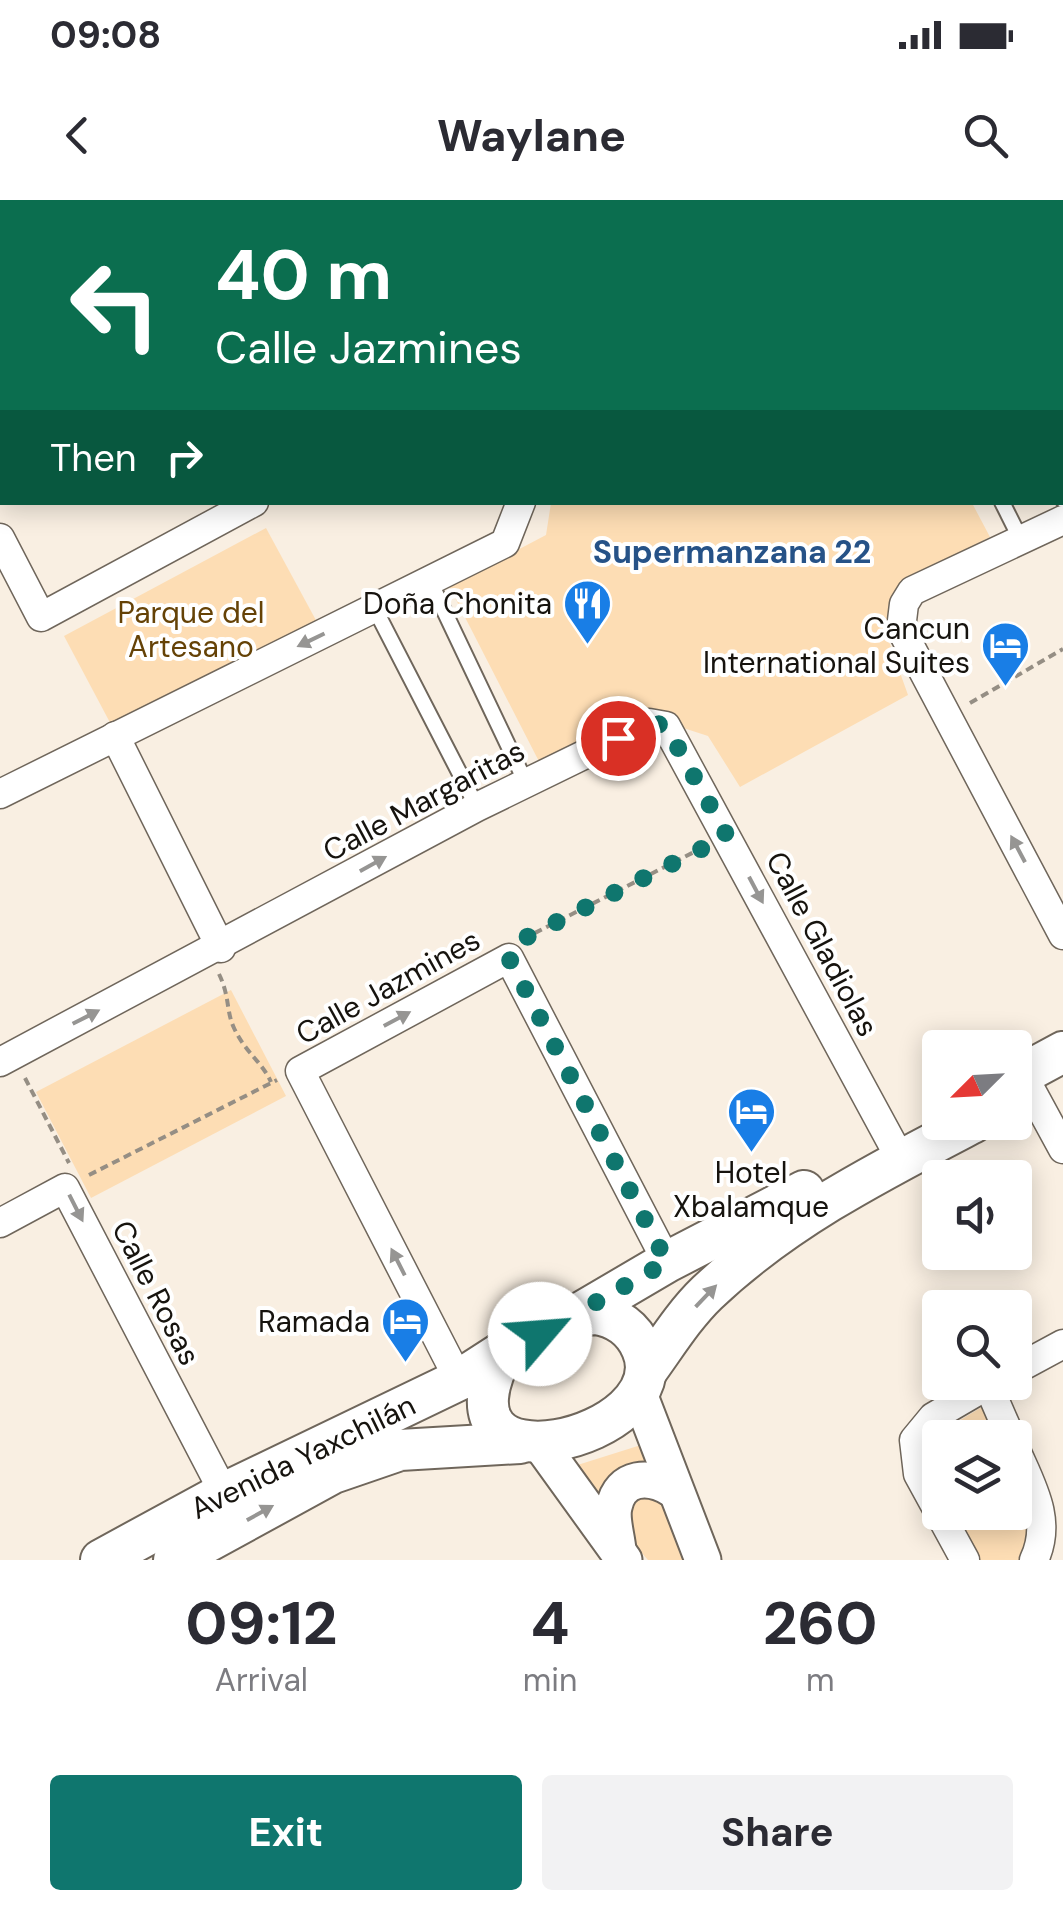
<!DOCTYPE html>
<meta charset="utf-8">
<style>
body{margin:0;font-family:"DM Sans",sans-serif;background:#f2f2f3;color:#2b2b33;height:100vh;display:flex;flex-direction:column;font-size:38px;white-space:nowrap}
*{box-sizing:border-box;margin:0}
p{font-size:32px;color:#7c7c81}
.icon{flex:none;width:55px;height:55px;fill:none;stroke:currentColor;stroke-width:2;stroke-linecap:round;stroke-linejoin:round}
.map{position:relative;height:1360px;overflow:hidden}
.details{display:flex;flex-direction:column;background:#fff;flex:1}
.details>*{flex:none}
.top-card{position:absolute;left:0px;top:0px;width:1065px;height:305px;box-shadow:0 5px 25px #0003;background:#0b6e4f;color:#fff;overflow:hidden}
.needle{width:65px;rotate:246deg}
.buttons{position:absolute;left:922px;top:830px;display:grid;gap:20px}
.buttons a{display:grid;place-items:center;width:110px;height:110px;border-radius:10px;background:#fff;box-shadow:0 5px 25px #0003;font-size:50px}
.pin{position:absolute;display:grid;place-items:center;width:85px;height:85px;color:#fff;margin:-42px;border:5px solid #fff;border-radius:50%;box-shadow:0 2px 10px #0007}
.me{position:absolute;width:110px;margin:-55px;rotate:63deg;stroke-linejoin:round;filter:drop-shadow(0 0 8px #0008)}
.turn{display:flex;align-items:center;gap:35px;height:210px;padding:0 50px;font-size:45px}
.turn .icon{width:130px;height:130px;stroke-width:2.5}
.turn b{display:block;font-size:70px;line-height:85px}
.then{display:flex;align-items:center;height:95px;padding:0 50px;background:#0003;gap:20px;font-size:38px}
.eta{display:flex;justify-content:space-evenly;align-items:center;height:170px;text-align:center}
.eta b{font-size:60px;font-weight:700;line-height:70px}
.primary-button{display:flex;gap:20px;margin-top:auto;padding:20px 50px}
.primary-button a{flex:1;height:115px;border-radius:10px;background:#0f766e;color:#fff;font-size:40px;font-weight:700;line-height:115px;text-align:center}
.primary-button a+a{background:#f2f2f3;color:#2b2b33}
.status{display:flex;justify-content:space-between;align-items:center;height:70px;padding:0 50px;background:#fff;direction:ltr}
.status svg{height:28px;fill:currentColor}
header{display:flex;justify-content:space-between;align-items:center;height:130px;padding:0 50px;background:#fff;font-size:45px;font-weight:700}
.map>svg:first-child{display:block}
</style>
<div class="status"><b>09:08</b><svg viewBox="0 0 49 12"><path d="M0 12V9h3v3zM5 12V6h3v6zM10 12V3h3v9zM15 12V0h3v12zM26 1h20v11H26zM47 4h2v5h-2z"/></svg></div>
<header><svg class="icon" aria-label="back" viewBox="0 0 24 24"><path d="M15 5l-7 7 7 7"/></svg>Waylane<svg class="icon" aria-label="search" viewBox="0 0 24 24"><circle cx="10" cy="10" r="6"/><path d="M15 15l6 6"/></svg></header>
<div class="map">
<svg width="1063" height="1360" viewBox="0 0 1063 1360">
<rect width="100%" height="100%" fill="#f9efe2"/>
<!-- green -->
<g fill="#fdddb4">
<path d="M551,303H972L990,337L903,382L887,436L908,495L740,587L708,536L668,523L549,581L449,386L546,335Z"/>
<path d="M266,328L318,424L115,532L64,436Z"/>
<path d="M231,790L286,896L91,998L36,892Z"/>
<path d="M985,1205L1000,1237L940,1238V1290L928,1267L926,1241Z"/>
<path d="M641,1245L688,1360H648L568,1268Z"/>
<path d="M1015,1271L1035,1314L1021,1360H975L951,1313L1015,1312Z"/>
</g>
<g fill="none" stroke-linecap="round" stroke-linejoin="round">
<defs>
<g id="service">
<path d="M1062,299L1063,300"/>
<path d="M1002,302L1021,340"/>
<path d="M429,379L526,583"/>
<path d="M375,409L477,607"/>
</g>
<g id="minor">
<path d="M113,0L115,2"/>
<path d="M385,0L387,2"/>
<path d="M661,0L663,2"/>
<path d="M1062,48L1063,47"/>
<path d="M1063,320L912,391L904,404L901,429L1063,735"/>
<path d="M0,338L41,417L254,302"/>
<path d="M115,536L221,748"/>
<path d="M0,594L505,343L521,302"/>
<path d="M0,862L477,607L649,523L666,526L893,945"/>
<path d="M1032,892L1063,949"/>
<path d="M0,1023L65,988L224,1293"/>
<path d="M1015,1170L1063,1144"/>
<path d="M459,1180L300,871L509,758L667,1062"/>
<path d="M988,1185L1011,1238"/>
<path d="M1015,1248C1031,1285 1053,1320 1034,1360"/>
<path d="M965,1360L918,1274L914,1240L933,1217L993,1182"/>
</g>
<g id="tertiary">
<path d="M638,1191L703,1360"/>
<path d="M541,1245L624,1360"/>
<path d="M618,1350C617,1337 611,1319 614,1307C620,1275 650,1275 672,1289"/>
</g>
<g id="secondary">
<path d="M1015,878L1063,852"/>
<path d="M595,1114C617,1117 633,1128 642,1149C681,1238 422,1302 504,1151L575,1116Z"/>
<path d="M575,1116L667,1062L804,991"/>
<path d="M646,1172C665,1146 684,1115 707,1093C785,1019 880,971 974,922"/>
<path d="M101,1360L224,1293L459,1180L504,1151"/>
<path d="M174,1360L333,1273L400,1250L520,1243"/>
</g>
</defs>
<!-- service casing -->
<use href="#service" stroke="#6f665b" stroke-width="18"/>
<!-- minor casing -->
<use href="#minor" stroke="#6f665b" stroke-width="31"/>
<!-- tertiary casing -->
<use href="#tertiary" stroke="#6f665b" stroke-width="39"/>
<!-- secondary casing -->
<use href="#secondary" stroke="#6f665b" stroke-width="44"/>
<!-- path -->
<g stroke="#958e84" stroke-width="4" stroke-dasharray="8 5" stroke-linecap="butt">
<path d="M793,2L798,0"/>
<path d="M0,46L2,45"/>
<path d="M970,503L1063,449"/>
<path d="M523,739L702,648"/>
<path d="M219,774C230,797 226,811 234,828C245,852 262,862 271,882"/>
<path d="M25,878L69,963"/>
<path d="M89,975L277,880"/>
</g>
<!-- service -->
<use href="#service" stroke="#fff" stroke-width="14"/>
<!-- minor -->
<use href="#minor" stroke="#fff" stroke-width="28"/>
<!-- tertiary -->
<use href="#tertiary" stroke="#fff" stroke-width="35"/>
<!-- secondary -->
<use href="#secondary" stroke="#fff" stroke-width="40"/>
</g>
<!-- one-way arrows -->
<defs><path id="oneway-solid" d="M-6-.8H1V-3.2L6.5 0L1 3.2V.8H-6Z" transform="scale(2.5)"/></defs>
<g fill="#969593">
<use href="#oneway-solid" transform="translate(311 440) rotate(154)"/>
<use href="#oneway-solid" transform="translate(1018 649) rotate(-118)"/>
<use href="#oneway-solid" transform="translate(373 664) rotate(-29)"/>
<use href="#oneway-solid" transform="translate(756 690) rotate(62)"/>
<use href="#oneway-solid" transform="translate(86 817) rotate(-27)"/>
<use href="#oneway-solid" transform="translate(397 819) rotate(-28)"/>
<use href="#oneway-solid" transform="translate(76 1008) rotate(63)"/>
<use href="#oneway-solid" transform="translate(398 1062) rotate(-117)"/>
<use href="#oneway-solid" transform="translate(706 1096) rotate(-46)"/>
<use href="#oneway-solid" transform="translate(260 1313) rotate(-29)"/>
</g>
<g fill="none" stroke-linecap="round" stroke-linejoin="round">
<!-- route -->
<path stroke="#0f766e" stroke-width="18" stroke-dasharray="0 32.4" d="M540,1134L667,1062L509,758L517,742L727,636L666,526L649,522L618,538"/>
</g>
<!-- icons -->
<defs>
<symbol id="restaurant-pin" viewBox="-11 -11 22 30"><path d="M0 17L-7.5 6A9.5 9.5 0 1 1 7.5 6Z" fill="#197ee6" stroke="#fff"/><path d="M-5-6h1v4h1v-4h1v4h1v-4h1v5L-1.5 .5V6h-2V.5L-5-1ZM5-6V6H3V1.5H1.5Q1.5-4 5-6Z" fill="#fff"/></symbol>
<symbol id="hotel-pin" viewBox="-11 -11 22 30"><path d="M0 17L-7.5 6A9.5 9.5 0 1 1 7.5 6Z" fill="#197ee6" stroke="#fff"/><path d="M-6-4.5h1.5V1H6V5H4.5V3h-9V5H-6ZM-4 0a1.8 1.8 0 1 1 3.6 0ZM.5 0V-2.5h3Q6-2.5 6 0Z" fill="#fff"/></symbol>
</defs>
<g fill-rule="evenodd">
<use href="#restaurant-pin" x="560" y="376" width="55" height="75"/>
<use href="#hotel-pin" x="978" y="418" width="55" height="75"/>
<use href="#hotel-pin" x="724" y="884" width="55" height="75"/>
<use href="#hotel-pin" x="378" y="1094" width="55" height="75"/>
</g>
<g text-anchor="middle" stroke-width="8" stroke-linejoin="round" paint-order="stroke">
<!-- poi labels -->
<g font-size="30" fill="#16130e" stroke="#fff" text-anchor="end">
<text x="552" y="414">Doña Chonita</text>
<text x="970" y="439">Cancun<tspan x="970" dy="34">International Suites</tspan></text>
<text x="751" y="983" text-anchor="middle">Hotel<tspan x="751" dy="34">Xbalamque</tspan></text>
<text x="370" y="1132">Ramada</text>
</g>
<!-- park labels -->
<g font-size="30" fill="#654206" stroke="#fff">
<text x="191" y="423">Parque del<tspan x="191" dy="34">Artesano</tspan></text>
</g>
<!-- street labels -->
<g font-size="30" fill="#16130e" stroke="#fff">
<text transform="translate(424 601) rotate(-28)" y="10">Calle Margaritas</text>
<text transform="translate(822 744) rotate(62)" y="10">Calle Gladiolas</text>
<text transform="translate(388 787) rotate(-29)" y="10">Calle Jazmines</text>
<text transform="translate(156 1093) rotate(63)" y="10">Calle Rosas</text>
<text transform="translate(303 1257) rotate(-26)" y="10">Avenida Yaxchilán</text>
</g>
<!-- neighbourhood labels -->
<g font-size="32" font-weight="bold" fill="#265287" stroke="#fff">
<text x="732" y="363">Supermanzana 22</text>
</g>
</g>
</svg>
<div class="buttons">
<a><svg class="needle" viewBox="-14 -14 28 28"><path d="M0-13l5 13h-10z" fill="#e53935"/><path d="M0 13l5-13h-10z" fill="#7c7c81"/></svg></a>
<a><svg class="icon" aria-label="sound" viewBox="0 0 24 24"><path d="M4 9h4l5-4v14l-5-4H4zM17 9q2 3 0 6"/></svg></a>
<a><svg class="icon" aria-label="search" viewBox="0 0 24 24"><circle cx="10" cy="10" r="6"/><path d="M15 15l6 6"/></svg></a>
<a><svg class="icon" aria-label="layers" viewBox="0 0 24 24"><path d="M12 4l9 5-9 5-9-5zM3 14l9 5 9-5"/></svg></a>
</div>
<div class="pin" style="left:618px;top:538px;background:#d93025"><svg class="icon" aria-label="arrive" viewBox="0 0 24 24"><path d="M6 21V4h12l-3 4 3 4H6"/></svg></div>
<svg class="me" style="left:540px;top:1134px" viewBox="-20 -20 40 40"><circle r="19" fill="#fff"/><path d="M0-13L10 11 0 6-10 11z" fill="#0f766e"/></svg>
<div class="top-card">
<div class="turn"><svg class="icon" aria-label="left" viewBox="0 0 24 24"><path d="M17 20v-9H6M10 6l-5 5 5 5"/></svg><div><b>40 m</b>Calle Jazmines</div></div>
<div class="then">Then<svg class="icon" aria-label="right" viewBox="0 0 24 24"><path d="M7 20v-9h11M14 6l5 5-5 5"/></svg></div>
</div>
</div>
<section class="details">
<div class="eta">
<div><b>09:12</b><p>Arrival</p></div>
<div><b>4</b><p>min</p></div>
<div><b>260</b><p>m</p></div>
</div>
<div class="primary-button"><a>Exit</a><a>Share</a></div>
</section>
